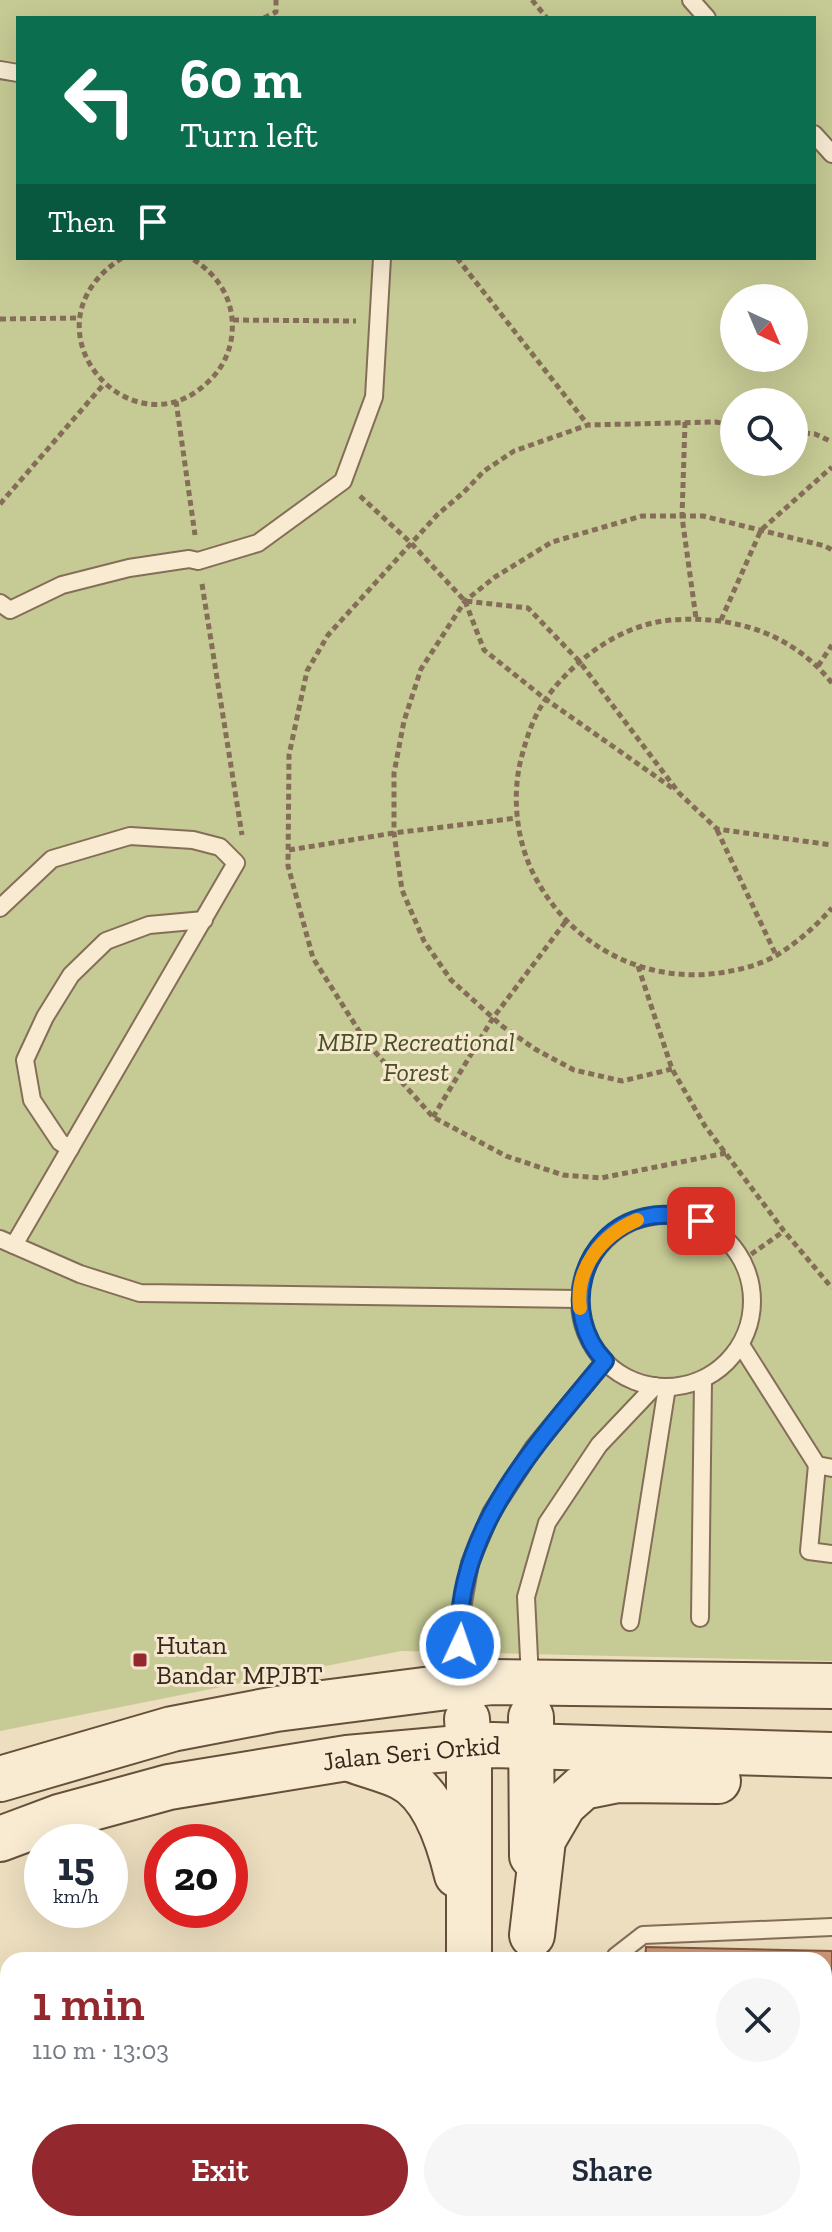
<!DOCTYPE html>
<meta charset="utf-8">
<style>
body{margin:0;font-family:"Zilla Slab",serif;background:#f6f6f7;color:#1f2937;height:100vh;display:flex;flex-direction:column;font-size:30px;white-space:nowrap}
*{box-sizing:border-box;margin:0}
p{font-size:26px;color:#747a83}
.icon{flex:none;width:44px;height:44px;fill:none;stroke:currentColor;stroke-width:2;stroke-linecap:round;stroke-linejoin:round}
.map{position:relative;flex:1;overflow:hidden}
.details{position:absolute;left:0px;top:1952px;width:832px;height:280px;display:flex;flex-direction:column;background:#fff;border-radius:24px 24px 0 0;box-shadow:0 8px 32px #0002}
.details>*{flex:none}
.hud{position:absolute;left:16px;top:16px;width:800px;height:244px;border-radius:0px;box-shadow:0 8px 32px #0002;background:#0b6e4f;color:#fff;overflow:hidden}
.needle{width:52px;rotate:136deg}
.tools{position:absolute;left:720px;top:284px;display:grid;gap:16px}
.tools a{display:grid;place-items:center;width:88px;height:88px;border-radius:50%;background:#fff;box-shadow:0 8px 32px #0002;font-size:40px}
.speed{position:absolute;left:24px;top:1824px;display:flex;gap:16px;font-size:40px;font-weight:700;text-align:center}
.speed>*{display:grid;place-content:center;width:104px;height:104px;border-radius:50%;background:#fff;box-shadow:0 8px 32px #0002;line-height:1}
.speed small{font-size:20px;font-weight:400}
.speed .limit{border:12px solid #d22;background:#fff;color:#111}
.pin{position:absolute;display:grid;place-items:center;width:68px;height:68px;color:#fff;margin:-34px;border-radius:16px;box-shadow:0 4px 12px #0006}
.me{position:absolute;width:88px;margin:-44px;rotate:3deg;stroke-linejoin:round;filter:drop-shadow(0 0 6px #0008)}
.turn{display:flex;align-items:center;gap:28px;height:168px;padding:0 32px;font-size:36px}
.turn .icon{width:104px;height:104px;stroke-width:2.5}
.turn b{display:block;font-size:56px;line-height:68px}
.then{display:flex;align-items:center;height:76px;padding:0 32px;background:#0003;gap:16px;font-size:30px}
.round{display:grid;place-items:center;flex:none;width:84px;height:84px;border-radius:42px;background:#f6f6f7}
.summary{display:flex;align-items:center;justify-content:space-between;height:136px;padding:0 32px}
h1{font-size:48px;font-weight:600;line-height:60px;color:#93292e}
.action{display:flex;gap:16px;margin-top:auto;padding:16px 32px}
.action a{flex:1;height:92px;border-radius:48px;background:#93292e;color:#fff;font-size:32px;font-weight:600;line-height:92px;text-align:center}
.action a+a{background:#f6f6f7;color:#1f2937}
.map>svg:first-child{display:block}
</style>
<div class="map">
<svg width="832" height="2232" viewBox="0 0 832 2232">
<rect width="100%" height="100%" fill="#eddebf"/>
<!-- green -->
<path fill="#c6ca94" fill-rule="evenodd" d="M0,0H832V1661L401,1651L0,1731ZM18,18H814V258H18ZM734,298H794V358H734ZM734,402H794V462H734Z"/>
<!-- building -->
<path fill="#cb9676" stroke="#84573e" stroke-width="2" d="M646,1947L832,1951V2232H640V2224H824V1960H645Z"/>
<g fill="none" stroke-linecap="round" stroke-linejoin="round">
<defs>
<g id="lane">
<path d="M691,0L707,18"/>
<path d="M0,70L18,73"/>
<path d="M814,134L832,154"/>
<path d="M0,603L10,610L62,585L129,568L189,559L198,561L258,543L343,481L374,397L382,258"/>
<path d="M0,908L52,859L130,836L193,840L220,847L236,863L14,1245"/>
<path d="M70,1149L60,1142L32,1100L25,1060L45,1017L71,975L106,941L149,925L204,920"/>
<circle cx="666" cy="1301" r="86"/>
<path d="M0,1239L80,1274L140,1293L579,1299"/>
<path d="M741,1345L817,1465L832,1468"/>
<path d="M817,1465L809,1551L832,1554"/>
<path d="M700,1618L703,1381"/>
<path d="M630,1622L667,1387"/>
<path d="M530,1679L526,1597L547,1523L599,1445L655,1386"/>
<path d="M463,1684L459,1626L470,1563L491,1513L534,1447L605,1361"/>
<path d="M616,1960V1956L643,1935L832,1927"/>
<path d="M223,2224V2232"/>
<path d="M619,2224V2232"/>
</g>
<g id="street">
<path d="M0,2019H8"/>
<path d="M73,2232V2224"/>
<path d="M392,2232V2224"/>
</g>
<g id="secondary">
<path d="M531,1717L532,1856"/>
<path d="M467,1719L469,1746V1960"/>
<path d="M353,1760C369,1766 386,1770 401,1777C434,1793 449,1842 457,1875"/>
<path d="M0,1779L172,1729L276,1709L463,1685L492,1682L832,1686"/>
<path id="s1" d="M0,1839L59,1817L169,1787L347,1758L493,1745L832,1755"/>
<path d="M532,1935L543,1840L564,1804L583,1787L618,1780L718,1781"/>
<path d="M523,2224V2232"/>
<path d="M464,2232V2224"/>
</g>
</defs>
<!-- lane casing -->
<use href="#lane" stroke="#856e58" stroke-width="20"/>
<!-- street casing -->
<use href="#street" stroke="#856e58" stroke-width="36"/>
<!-- secondary casing -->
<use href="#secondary" stroke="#67503b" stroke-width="48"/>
<!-- path -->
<g stroke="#856e58" stroke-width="5" stroke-dasharray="6 4" stroke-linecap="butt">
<path d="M532,0L547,18"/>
<path d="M264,18L276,12V0"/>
<path d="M122,258C16,326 131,457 208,382C222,369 230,353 232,334C235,301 219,275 191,258"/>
<path d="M457,258L588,425"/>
<path d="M0,319L80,318"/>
<path d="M233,320L356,321"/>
<path d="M176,401L195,535"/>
<path d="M685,422L682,517L696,618"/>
<path d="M794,432L815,434L832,442"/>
<path d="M360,496L411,543L465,601L528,608L579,661L679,793L717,829L832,845"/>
<path d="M0,504L104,384"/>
<path d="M202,584L242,835"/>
<path d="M465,601L484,650L544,698L675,790"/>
<path d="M721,620L761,530L832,467"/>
<path d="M818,666L832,645"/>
<path d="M832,683C792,633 733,615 671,620C628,624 590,649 562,679C538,705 530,725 521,759C512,795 516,837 532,871C568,945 644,986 726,972C743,969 762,964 777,955C798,942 816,926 832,908"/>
<path d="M717,830L776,955"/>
<path d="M289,850L394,833L517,818"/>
<path d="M638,966L672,1069L705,1126L784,1231L832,1288"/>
<path d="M672,1069L622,1081L574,1070L535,1049L502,1026L451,980L424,941L402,890L394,833V773L404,721L421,669L465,601L495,577L552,542L642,516H703L825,546L832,550"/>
<path d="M433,1117L493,1018L566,921"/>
<path d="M726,1153L601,1178L563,1175L506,1156L433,1117L366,1042L313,958L288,866L289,755L307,671L328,635L437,515L464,492L484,471L514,451L588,425L715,422L734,425"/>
<path d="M743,1260L784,1231"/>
</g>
<!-- lane -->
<use href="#lane" stroke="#f8ebd2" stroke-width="16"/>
<!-- street -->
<use href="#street" stroke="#f8ebd2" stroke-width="32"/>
<!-- secondary -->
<use href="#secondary" stroke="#f8ebd2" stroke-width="44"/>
</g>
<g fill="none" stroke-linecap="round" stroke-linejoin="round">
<defs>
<path id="route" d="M460,1645C452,1532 539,1442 605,1361C560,1314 580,1232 645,1217C665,1212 682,1216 701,1221"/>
</defs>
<!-- route casing -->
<use href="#route" stroke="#114b97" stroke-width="20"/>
<!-- route -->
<use href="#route" stroke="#1a73e8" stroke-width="14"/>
<!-- slow -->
<path stroke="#f59e0b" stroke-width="14" d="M580,1308C575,1268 602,1235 637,1220"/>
</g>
<!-- markers -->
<rect fill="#93292e" stroke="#f5e8cf" stroke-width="3" x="132" y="1652" width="16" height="16" rx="4"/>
<g text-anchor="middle" stroke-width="6" stroke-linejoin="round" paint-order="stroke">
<!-- park labels -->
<g font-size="26" font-style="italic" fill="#475123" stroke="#f5e8cf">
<text x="416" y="1051">MBIP Recreational<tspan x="416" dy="30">Forest</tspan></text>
</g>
<!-- poi labels -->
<g font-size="26" fill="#35271c" stroke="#f5e8cf" text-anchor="start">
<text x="156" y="1654">Hutan<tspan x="156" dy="30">Bandar MPJBT</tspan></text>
</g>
<!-- street labels -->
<g font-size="26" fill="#35271c" stroke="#f5e8cf">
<text dy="9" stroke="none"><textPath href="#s1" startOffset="422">Jalan Seri Orkid</textPath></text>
</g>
</g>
</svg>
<div class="tools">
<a><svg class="needle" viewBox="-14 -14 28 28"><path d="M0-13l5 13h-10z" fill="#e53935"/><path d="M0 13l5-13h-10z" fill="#747a83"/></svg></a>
<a><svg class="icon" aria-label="search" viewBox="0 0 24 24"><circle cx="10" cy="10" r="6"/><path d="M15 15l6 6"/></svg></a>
</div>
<div class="speed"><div>15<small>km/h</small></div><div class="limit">20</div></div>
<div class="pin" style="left:701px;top:1221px;background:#d93025"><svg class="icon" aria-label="arrive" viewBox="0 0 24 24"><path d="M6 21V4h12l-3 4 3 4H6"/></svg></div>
<svg class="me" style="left:460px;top:1645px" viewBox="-20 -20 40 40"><circle r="17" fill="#1a73e8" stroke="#fff" stroke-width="3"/><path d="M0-11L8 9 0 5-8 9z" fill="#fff"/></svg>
<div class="hud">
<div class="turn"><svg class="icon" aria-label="left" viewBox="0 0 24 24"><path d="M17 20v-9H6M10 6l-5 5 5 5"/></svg><div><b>60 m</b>Turn left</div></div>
<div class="then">Then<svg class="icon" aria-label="arrive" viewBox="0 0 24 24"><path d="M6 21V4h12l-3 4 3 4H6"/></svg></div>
</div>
<section class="details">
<div class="summary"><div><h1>1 min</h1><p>110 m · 13:03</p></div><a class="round"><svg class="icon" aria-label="close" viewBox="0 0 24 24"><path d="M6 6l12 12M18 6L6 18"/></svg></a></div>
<div class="action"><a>Exit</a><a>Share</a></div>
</section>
</div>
